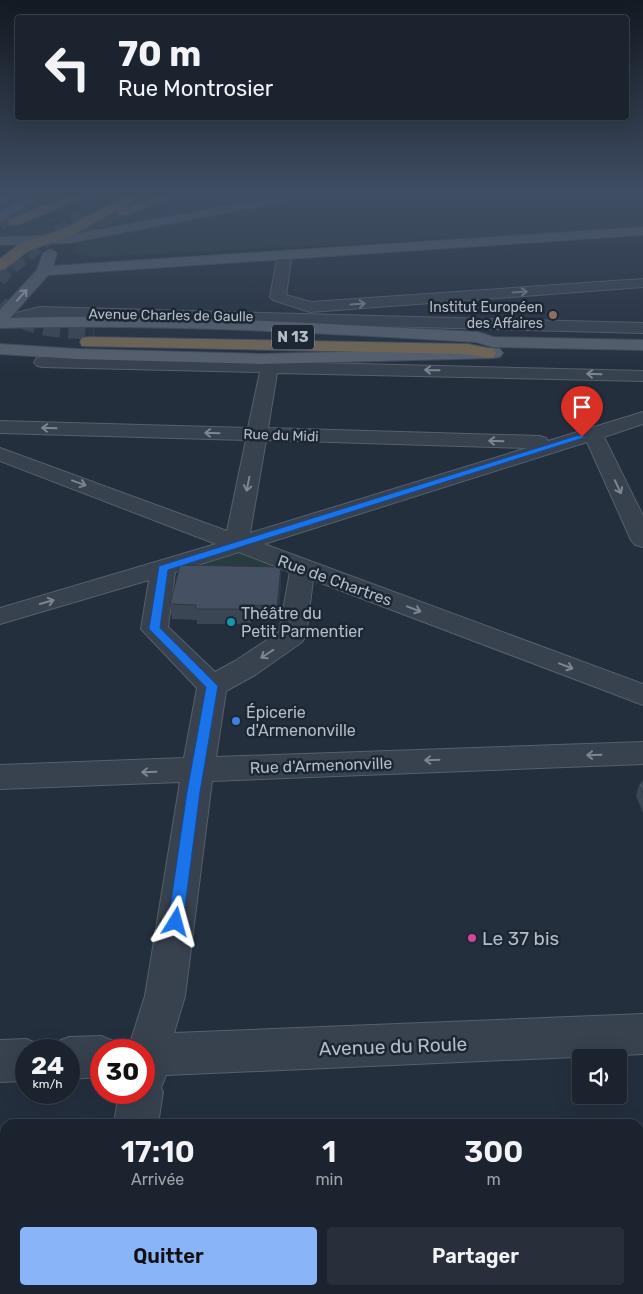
<!DOCTYPE html>
<html lang="fr">
<meta charset="utf-8">
<style>
body{margin:0;font-family:Rubik,sans-serif;background:#282f3a;color:#f1f3f6;height:100vh;display:flex;flex-direction:column;font-size:19px;white-space:nowrap}
*{box-sizing:border-box;margin:0}
p{font-size:16px;color:#a0a4aa}
.icon{flex:none;width:28px;height:28px;fill:none;stroke:currentColor;stroke-width:2;stroke-linecap:round;stroke-linejoin:round}
.map{position:relative;flex:1;overflow:hidden}
.drawer{position:absolute;left:0px;top:1119px;width:644px;height:176px;display:flex;flex-direction:column;background:#1b232e;border-radius:15px 15px 0 0;box-shadow:0 5px 20px #0002,0 0 0 1px #39404a}
.drawer>*{flex:none}
.top-card{position:absolute;left:15px;top:15px;width:614px;height:105px;border-radius:5px;box-shadow:0 5px 20px #0002,0 0 0 1px #39404a;background:#1b232e;color:#f1f3f6;overflow:hidden}
.buttons{position:absolute;left:572px;top:1049px;display:grid;gap:10px}
.buttons a{display:grid;place-items:center;width:55px;height:55px;border-radius:5px;background:#1b232e;box-shadow:0 5px 20px #0002,0 0 0 1px #39404a;font-size:25px}
.speed{position:absolute;left:15px;top:1039px;display:flex;gap:10px;font-size:25px;font-weight:700;text-align:center}
.speed>*{display:grid;place-content:center;width:65px;height:65px;border-radius:50%;background:#1b232e;box-shadow:0 5px 20px #0002,0 0 0 1px #39404a;line-height:1}
.speed small{font-size:12px;font-weight:400}
.speed .limit{border:8px solid #d22;background:#fff;color:#111}
.pin{position:absolute;display:grid;place-items:center;width:42px;height:42px;color:#fff;margin:-51px -21px;border-radius:50% 50% 50% 0;rotate:-45deg;box-shadow:0 0 5px #0007}
.pin .icon{rotate:45deg}
.me{position:absolute;width:55px;margin:-28px;rotate:8deg;stroke-linejoin:round;filter:drop-shadow(0 0 4px #0008)}
.turn{display:flex;align-items:center;gap:18px;height:105px;padding:0 20px;font-size:22px}
.turn .icon{width:65px;height:65px;stroke-width:2.5}
.turn b{display:block;font-size:35px;line-height:42px}
.eta{display:flex;justify-content:space-evenly;align-items:center;height:85px;text-align:center}
.eta b{font-size:30px;font-weight:600;line-height:35px}
.action{display:flex;gap:10px;margin-top:auto;padding:10px 20px}
.action a{flex:1;height:58px;border-radius:5px;background:#8ab4f8;color:#111;font-size:20px;font-weight:600;line-height:58px;text-align:center}
.action a+a{background:#282f3a;color:#f1f3f6}
.map>svg:first-child{display:block}
</style>
<div class="map">
<svg width="643" height="1294" viewBox="0 0 643 1294">
<rect width="100%" height="100%" fill="#242f3e"/>
<!-- green -->
<g fill="#263c3f">
<path d="M18,193H53L37,200L70,193L0,221V207Z"/>
<path d="M203,193H643V228L94,257L77,255L72,250L79,244L111,237L95,227H88L112,213L125,215L176,200L181,201Z"/>
<path d="M96,211L82,219L0,226V222L40,221Z"/>
<path d="M80,222L48,235L0,238V230Z"/>
<path d="M24,255L33,256L0,283V274Z"/>
<path d="M231,553L252,554L274,563L269,567L197,566L195,562Z"/>
<path d="M639,1213H643V1294H569L568,1290H639Z"/>
</g>
<g fill="none" stroke-linecap="round" stroke-linejoin="round">
<!-- highway-tunnel-far1 -->
<g stroke="#3a4453" stroke-width="13" stroke-dasharray="13 6" stroke-linecap="butt">
<path d="M0,224L54,196"/>
<path d="M64,238L118,214"/>
<path d="M0,281L6,272L81,214"/>
</g>
<!-- highway-tunnel -->
<path stroke="#3a4453" stroke-width="17" stroke-dasharray="17 8" stroke-linecap="butt" d="M0,304C25,331 60,329 94,331"/>
<defs>
<g id="minor">
<path d="M285,250L292,254L286,295L311,302L643,279V287L310,312L273,300L270,297L278,254Z"/>
<path d="M40,307L643,323V333L40,317L0,327V317Z"/>
<path d="M261,354L273,356L277,362L643,371V381L277,373L268,428L539,436L546,438L548,441L643,412V424L604,437L643,516V547L635,545L631,540L587,442L264,544L643,684V705L313,580L306,636L302,642L255,675L226,691L216,757L643,742V764L212,781L185,996L174,1033L643,1014V1054L166,1075L161,1088L163,1092L158,1124H114L119,1092H144V1050H125L131,1040L145,996L180,782L0,789V765L184,758L197,688L141,629L149,580L0,624V608L216,544L0,461V448L227,531L246,440L0,433V421L248,428L260,372L43,367L37,366L34,362L37,358L43,357L254,362L252,359L255,355ZM266,440L527,448L250,533ZM239,552L290,572L279,632L235,661L215,672L168,627L175,572Z"/>
<path d="M101,1036L116,1042L119,1050H101V1077L69,1079V1050H51L54,1043L69,1037Z"/>
<path d="M26,1039L41,1045L43,1050H26V1081L0,1082V1040Z"/>
<path d="M81,1290H131L130,1294H80Z"/>
</g>
<g id="major">
<path d="M35,193H49L0,221V212Z"/>
<path d="M295,193H318L312,196L70,243L0,245V237L70,235Z"/>
<path d="M643,227V235L48,275L10,318C166,313 322,324 478,332L494,337L643,340V350L492,347L476,342C318,333 158,323 0,328V310L37,270L43,253L50,249L57,253L53,266Z"/>
<path d="M0,344L77,349L261,354L494,348L500,349L503,353L500,357L494,358L261,364L77,359L0,354Z"/>
</g>
<g id="highway">
<path d="M4,193H17L4,203L0,205V196Z"/>
<path d="M75,193H91L89,195L18,225H10L8,222L10,219Z"/>
<path d="M132,193H146L75,234L28,251L5,269L0,270V259L18,245L65,228Z"/>
<path d="M165,193H181L179,195L127,215H119L117,212L119,209Z"/>
<path d="M88,337L468,344L493,349L496,353L493,357L487,358L468,354L82,346L80,342L82,338Z"/>
</g>
</defs>
<!-- minor casing -->
<use href="#minor" stroke="#565f6c" stroke-width="2"/>
<!-- major casing -->
<use href="#major" stroke="#414a57" stroke-width="2"/>
<!-- highway casing -->
<use href="#highway" stroke="#434c59" stroke-width="2"/>
<!-- minor -->
<use href="#minor" fill="#38414e" fill-rule="evenodd"/>
<!-- major -->
<use href="#major" fill="#56606e" fill-rule="evenodd"/>
<!-- highway -->
<use href="#highway" fill="#746855" fill-rule="evenodd"/>
</g>
<!-- wall -->
<g fill="#3b4654">
<path d="M281,567V582L278,621L251,620V624H197V620L172,619L170,604Z"/>
<path d="M643,780V813L636,796L639,785Z"/>
</g>
<!-- shaded-wall -->
<g fill="#303945">
<path d="M281,567V582L278,621L277,606Z"/>
<path d="M49,1290H58L57,1294H48Z"/>
</g>
<!-- building -->
<g fill="#455162" stroke="#303945">
<path d="M180,565L281,567L277,606L250,605V609H196V605L170,604Z"/>
<path d="M643,780V794L639,785Z"/>
<path d="M0,1152H5V1290H49L48,1294H0Z"/>
</g>
<!-- one-way arrows -->
<defs><path id="oneway-shaft" d="M-6 0H5M1.5-3L5.5 0L1.5 3" fill="none" stroke-width="1.6" stroke-linecap="round" stroke-linejoin="round" transform="scale(1.25)"/></defs>
<g stroke="#7c8592">
<use href="#oneway-shaft" transform="translate(520 292) rotate(-4)"/>
<use href="#oneway-shaft" transform="translate(358 304) rotate(-4)"/>
<use href="#oneway-shaft" transform="translate(432 370) rotate(-179)"/>
<use href="#oneway-shaft" transform="translate(594 374) rotate(-178)"/>
<use href="#oneway-shaft" transform="translate(49 428) rotate(-178)"/>
<use href="#oneway-shaft" transform="translate(212 433) rotate(-178)"/>
<use href="#oneway-shaft" transform="translate(496 441) rotate(-178)"/>
<use href="#oneway-shaft" transform="translate(79 483) rotate(20)"/>
<use href="#oneway-shaft" transform="translate(248 484) rotate(101)"/>
<use href="#oneway-shaft" transform="translate(618 487) rotate(65)"/>
<use href="#oneway-shaft" transform="translate(47 602) rotate(-16)"/>
<use href="#oneway-shaft" transform="translate(414 609) rotate(21)"/>
<use href="#oneway-shaft" transform="translate(267 654) rotate(146)"/>
<use href="#oneway-shaft" transform="translate(566 666) rotate(21)"/>
<use href="#oneway-shaft" transform="translate(594 755) rotate(178)"/>
<use href="#oneway-shaft" transform="translate(432 760) rotate(178)"/>
<use href="#oneway-shaft" transform="translate(149 772) rotate(178)"/>
</g>
<use stroke="#a1aab7" href="#oneway-shaft" transform="translate(22 295) rotate(-48)"/>
<!-- sky -->
<linearGradient id="sky" x2="0" y2="1"><stop stop-color="#141a22"/><stop offset="0.52" stop-color="#3f4d63"/><stop offset="1" stop-color="#3f4d63" stop-opacity="0"/></linearGradient>
<rect width="643" height="374" fill="url(#sky)"/>
<!-- route -->
<path fill="#1a73e8" stroke="#114b97" d="M579,435L586,437L168,570L160,628L218,686L200,792L183,922L181,926L176,928L170,926L168,922L187,792L206,687L149,629L159,566Z"/>
<!-- markers -->
<circle fill="#8d6e63" stroke="#1d2633" stroke-width="2" cx="553" cy="315" r="5"/>
<circle fill="#0f9aa8" stroke="#1d2633" stroke-width="2" cx="231" cy="622" r="5"/>
<circle fill="#3f7fe0" stroke="#1d2633" stroke-width="2" cx="236" cy="721" r="5"/>
<circle fill="#d1479c" stroke="#1d2633" stroke-width="2" cx="472" cy="938" r="5"/>
<g text-anchor="middle" stroke-width="5" stroke-linejoin="round" paint-order="stroke">
<!-- far-poi labels -->
<g font-size="14" fill="#b4bcc9" stroke="#1d2633" text-anchor="end">
<text x="543" y="312">Institut Européen<tspan x="543" dy="16">des Affaires</tspan></text>
</g>
<!-- far-street labels -->
<g font-size="14" fill="#b4bcc9" stroke="#1d2633">
<text transform="translate(171 315) rotate(1)" y="5">Avenue Charles de Gaulle</text>
<text transform="translate(281 435) rotate(2)" y="5">Rue du Midi</text>
</g>
<!-- shield labels -->
<rect fill="#1d2633" stroke="#878f9c" stroke-width="1" x="272" y="324.5" width="42" height="25" rx="4"/>
<g font-size="15" font-weight="bold" fill="#b4bcc9">
<text x="293" y="342">N 13</text>
</g>
<!-- street labels -->
<g font-size="16" fill="#b4bcc9" stroke="#1d2633">
<text transform="translate(335 580) rotate(20)" y="6">Rue de Chartres</text>
<text transform="translate(321 765) rotate(-2)" y="6">Rue d'Armenonville</text>
</g>
<!-- poi labels -->
<g font-size="16" fill="#b4bcc9" stroke="#1d2633" text-anchor="start">
<text x="241" y="619">Théâtre du<tspan x="241" dy="18">Petit Parmentier</tspan></text>
<text x="246" y="718">Épicerie<tspan x="246" dy="18">d'Armenonville</tspan></text>
</g>
<!-- near-poi labels -->
<g font-size="19" fill="#b4bcc9" stroke="#1d2633" text-anchor="start">
<text x="482" y="945">Le 37 bis</text>
</g>
<!-- near-street labels -->
<g font-size="19" fill="#b4bcc9" stroke="#1d2633">
<text transform="translate(393 1046) rotate(-2)" y="7">Avenue du Roule</text>
</g>
</g>
</svg>
<div class="buttons">
<a><svg class="icon" aria-label="sound" viewBox="0 0 24 24"><path d="M4 9h4l5-4v14l-5-4H4zM17 9q2 3 0 6"/></svg></a>
</div>
<div class="speed"><div>24<small>km/h</small></div><div class="limit">30</div></div>
<div class="pin" style="left:582px;top:437px;background:#d93025"><svg class="icon" aria-label="arrive" viewBox="0 0 24 24"><path d="M6 21V4h12l-3 4 3 4H6"/></svg></div>
<svg class="me" style="left:176px;top:922px" viewBox="-20 -20 40 40"><path d="M0-17L14 15 0 8-14 15z" fill="#1a73e8" stroke="#fff" stroke-width="4"/></svg>
<div class="top-card">
<div class="turn"><svg class="icon" aria-label="left" viewBox="0 0 24 24"><path d="M17 20v-9H6M10 6l-5 5 5 5"/></svg><div><b>70 m</b>Rue Montrosier</div></div>
</div>
<section class="drawer">
<div class="eta">
<div><b>17:10</b><p>Arrivée</p></div>
<div><b>1</b><p>min</p></div>
<div><b>300</b><p>m</p></div>
</div>
<div class="action"><a>Quitter</a><a>Partager</a></div>
</section>
</div>
